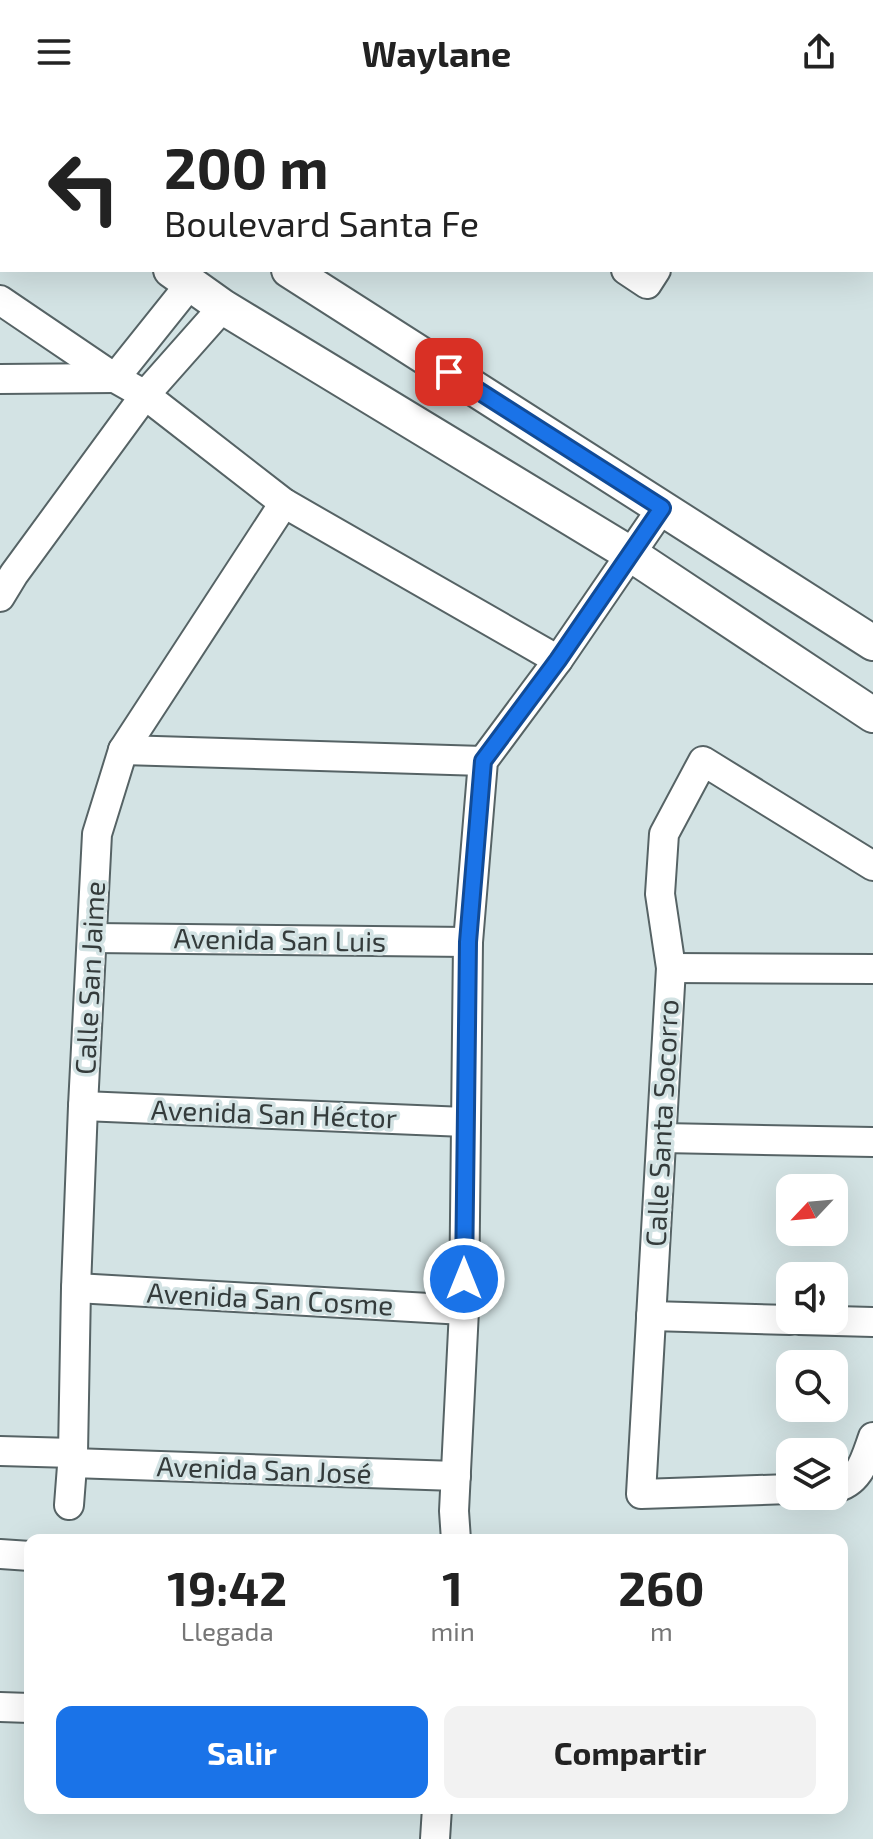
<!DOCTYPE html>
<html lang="es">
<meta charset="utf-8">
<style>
body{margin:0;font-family:"Exo 2",sans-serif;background:#f2f2f2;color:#222;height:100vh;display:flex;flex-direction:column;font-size:30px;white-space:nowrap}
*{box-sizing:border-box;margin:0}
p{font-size:26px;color:#767676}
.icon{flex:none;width:44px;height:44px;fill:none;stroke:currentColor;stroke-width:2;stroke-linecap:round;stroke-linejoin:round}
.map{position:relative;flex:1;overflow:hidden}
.details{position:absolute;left:24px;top:1430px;width:824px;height:280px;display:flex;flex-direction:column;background:#fff;border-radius:16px;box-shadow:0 8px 32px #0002}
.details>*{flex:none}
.guide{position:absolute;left:0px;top:0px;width:874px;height:168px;box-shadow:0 8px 32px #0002;background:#fff;color:#222;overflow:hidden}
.needle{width:52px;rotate:244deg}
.fabs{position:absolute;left:776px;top:1070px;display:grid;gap:16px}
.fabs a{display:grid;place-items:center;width:72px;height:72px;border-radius:16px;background:#fff;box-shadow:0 8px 32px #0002;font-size:40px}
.pin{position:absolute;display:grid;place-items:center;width:68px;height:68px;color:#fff;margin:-34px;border-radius:16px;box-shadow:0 4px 12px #0006}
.me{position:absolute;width:88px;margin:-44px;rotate:0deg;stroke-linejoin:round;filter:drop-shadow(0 0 6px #0008)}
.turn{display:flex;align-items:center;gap:28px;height:168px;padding:0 32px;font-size:36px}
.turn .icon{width:104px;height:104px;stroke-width:2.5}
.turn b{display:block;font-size:56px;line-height:68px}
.eta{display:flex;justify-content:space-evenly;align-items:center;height:136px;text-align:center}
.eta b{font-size:48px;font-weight:700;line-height:56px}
.primary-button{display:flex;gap:16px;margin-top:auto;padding:16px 32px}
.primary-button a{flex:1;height:92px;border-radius:16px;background:#1a73e8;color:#fff;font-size:32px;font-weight:700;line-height:92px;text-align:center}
.primary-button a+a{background:#f2f2f2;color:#222}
header{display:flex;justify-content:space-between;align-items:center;height:104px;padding:0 32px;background:#fff;font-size:36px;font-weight:700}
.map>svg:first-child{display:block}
</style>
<header><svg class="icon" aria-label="menu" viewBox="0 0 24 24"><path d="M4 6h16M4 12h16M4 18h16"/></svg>Waylane<svg class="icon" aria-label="share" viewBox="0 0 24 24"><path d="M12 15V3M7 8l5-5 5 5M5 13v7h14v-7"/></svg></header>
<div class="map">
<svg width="873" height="1735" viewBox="0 0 873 1735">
<rect width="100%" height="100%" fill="#d3e3e4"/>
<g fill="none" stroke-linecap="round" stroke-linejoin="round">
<defs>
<g id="minor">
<path d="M366,0L369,2"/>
<path d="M689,0L692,2"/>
<path d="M760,2L761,0"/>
<path d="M626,166L647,180L656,166"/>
<path d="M0,196L115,274L145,291L284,399L558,556"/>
<path d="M0,275L115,274L191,179"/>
<path d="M0,493L14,470L145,291L223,203"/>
<path d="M123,646L483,657"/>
<path d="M93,834L468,838"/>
<path d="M671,864L873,865"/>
<path d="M83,1002L465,1018"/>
<path d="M662,1034L873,1038"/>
<path d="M76,1184L464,1206"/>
<path d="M651,1212L790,1216"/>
<path d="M799,1216L873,1218"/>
<path d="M0,1347L73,1349"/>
<path d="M72,1359L456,1372"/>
<path d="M834,1384C860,1379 865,1355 873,1333"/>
<path d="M790,1385L641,1390L671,864L660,790L664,730L703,657L873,762"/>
<path d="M69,1401L73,1349L76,1184L83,1002L97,730L123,646L284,399"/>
<path d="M456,1436L454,1407L464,1206L468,838L483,657L558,556L662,404"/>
<path d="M0,1450L30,1452"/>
<path d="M0,1603L30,1604"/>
<path d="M435,1735L437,1704"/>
</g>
<g id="major">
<path d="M28,0L31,2"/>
<path d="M0,56L2,57"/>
<path d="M171,166L223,203L632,451L873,611"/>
<path d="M289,166L873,539"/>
</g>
</defs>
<!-- minor casing -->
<use href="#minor" stroke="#566365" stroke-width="32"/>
<!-- major casing -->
<use href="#major" stroke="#566365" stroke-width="38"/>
<!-- minor -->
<use href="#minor" stroke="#fff" stroke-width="28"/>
<!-- major -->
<use href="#major" stroke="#fff" stroke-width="34"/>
</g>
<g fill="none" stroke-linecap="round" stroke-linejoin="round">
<defs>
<path id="route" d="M449,268L662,404L558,556L483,657L468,838L464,1175"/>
</defs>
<!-- route casing -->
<use href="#route" stroke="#114b97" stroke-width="20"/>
<!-- route -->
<use href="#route" stroke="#1a73e8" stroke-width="14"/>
</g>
<g text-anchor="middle" stroke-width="7" stroke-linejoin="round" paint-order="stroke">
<!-- street labels -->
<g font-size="28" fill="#343b3b" stroke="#d3e3e4">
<text transform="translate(280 836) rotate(1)" y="10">Avenida San Luis</text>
<text transform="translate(90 874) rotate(-87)" y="10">Calle San Jaime</text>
<text transform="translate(274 1010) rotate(2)" y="10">Avenida San Héctor</text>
<text transform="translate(662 1019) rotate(-87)" y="10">Calle Santa Socorro</text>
<text transform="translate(270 1195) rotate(3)" y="10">Avenida San Cosme</text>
<text transform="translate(264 1366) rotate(2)" y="10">Avenida San José</text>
</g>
</g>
</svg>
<div class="fabs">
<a><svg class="needle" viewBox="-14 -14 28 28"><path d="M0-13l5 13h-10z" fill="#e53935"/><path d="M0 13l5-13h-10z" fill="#767676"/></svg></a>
<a><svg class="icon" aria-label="sound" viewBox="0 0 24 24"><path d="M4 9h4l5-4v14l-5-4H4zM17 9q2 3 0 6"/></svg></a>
<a><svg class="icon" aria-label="search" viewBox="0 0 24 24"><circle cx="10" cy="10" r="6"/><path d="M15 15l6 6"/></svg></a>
<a><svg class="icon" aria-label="layers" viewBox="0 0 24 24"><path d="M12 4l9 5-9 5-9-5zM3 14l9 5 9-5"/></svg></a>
</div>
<div class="pin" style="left:449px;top:268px;background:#d93025"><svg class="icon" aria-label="arrive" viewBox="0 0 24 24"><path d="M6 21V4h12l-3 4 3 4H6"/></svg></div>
<svg class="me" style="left:464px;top:1175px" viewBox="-20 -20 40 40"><circle r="17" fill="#1a73e8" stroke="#fff" stroke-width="3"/><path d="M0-11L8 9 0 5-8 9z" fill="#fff"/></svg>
<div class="guide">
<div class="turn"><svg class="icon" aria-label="left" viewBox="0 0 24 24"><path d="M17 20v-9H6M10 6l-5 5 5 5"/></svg><div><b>200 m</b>Boulevard Santa Fe</div></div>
</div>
<section class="details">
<div class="eta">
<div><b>19:42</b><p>Llegada</p></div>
<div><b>1</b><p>min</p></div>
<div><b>260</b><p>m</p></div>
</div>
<div class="primary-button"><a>Salir</a><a>Compartir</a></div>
</section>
</div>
